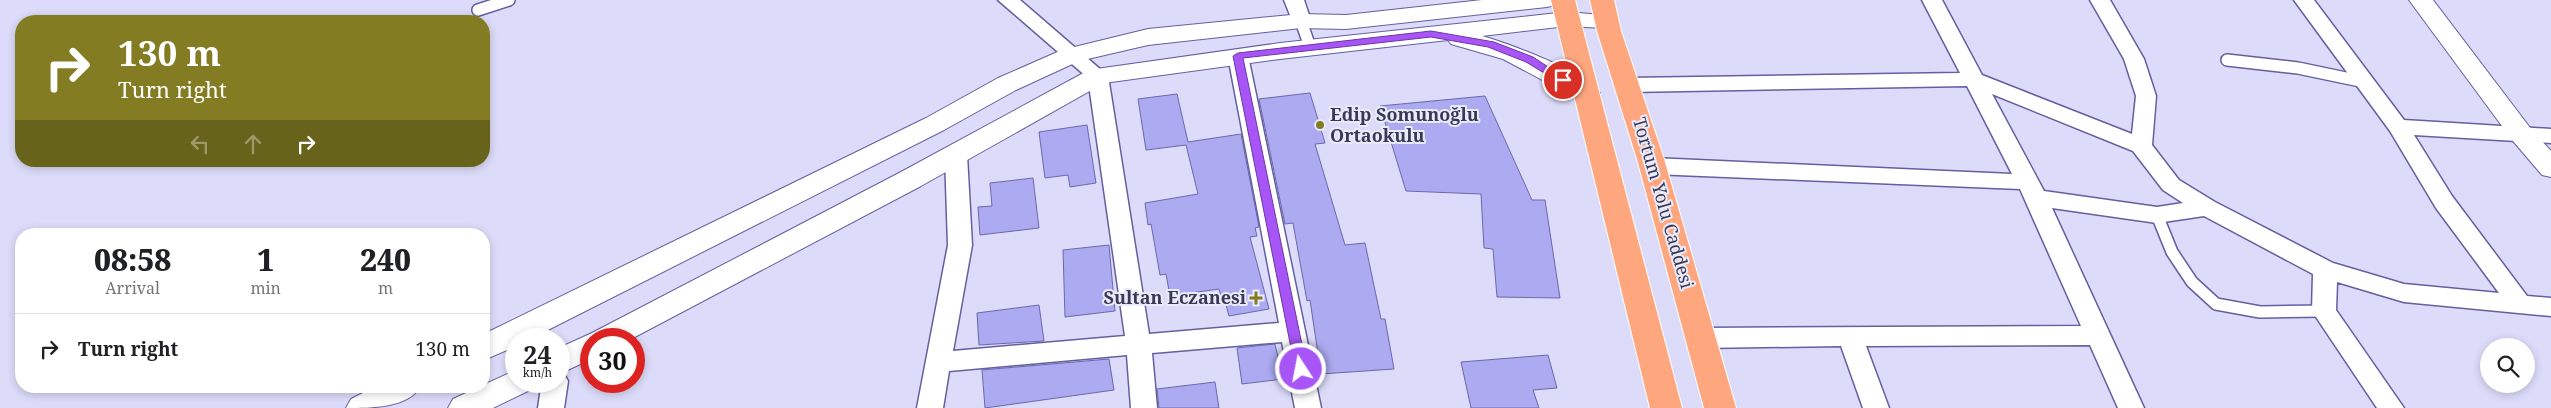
<!DOCTYPE html>
<meta charset="utf-8">
<style>
body{margin:0;font-family:"Noto Serif",serif;background:#f6f6f6;color:#202124;height:100vh;display:flex;flex-direction:column;font-size:19px;white-space:nowrap}
*{box-sizing:border-box;margin:0}
p{font-size:16px;color:#757577}
.icon{flex:none;width:28px;height:28px;fill:none;stroke:currentColor;stroke-width:2;stroke-linecap:round;stroke-linejoin:round}
.map{position:relative;flex:1;overflow:hidden}
.side{position:absolute;left:15px;top:228px;width:475px;height:165px;display:flex;flex-direction:column;background:#fff;border-radius:20px;box-shadow:0 2px 8px #0003}
.side>*{flex:none}
.top-card{position:absolute;left:15px;top:15px;width:475px;height:152px;border-radius:20px;box-shadow:0 2px 8px #0003;background:#837c22;color:#fff;overflow:hidden}
.fabs{position:absolute;left:2480px;top:338px;display:grid;gap:10px}
.fabs a{display:grid;place-items:center;width:55px;height:55px;border-radius:50%;background:#fff;box-shadow:0 2px 8px #0003;font-size:25px}
.speed{position:absolute;left:505px;top:328px;display:flex;gap:10px;font-size:25px;font-weight:700;text-align:center}
.speed>*{display:grid;place-content:center;width:65px;height:65px;border-radius:50%;background:#fff;box-shadow:0 2px 8px #0003;line-height:1}
.speed small{font-size:12px;font-weight:400}
.speed .limit{border:8px solid #d22;background:#fff;color:#111}
.pin{position:absolute;display:grid;place-items:center;width:42px;height:42px;color:#fff;margin:-21px;border:2px solid #fff;border-radius:50%;box-shadow:0 1px 5px #0007}
.me{position:absolute;width:55px;margin:-28px;rotate:349deg;stroke-linejoin:round;filter:drop-shadow(0 0 4px #0008)}
.turn{display:flex;align-items:center;gap:18px;height:105px;padding:0 20px;font-size:22px}
.turn .icon{width:65px;height:65px;stroke-width:2.5}
.turn b{display:block;font-size:35px;line-height:42px}
.lanes{display:flex;align-items:center;height:48px;padding:0 20px;background:#0003;justify-content:center;gap:25px;direction:ltr}
.lanes .off{opacity:.35}
.eta{display:flex;justify-content:space-evenly;align-items:center;height:85px;text-align:center}
.eta b{font-size:30px;font-weight:800;line-height:35px}
ul{padding:0;list-style:none}
li{display:flex;align-items:center;gap:15px;height:70px;padding:0 20px;border-top:1px solid #e0e0e0}
li div{flex:1}
li b{display:block;font-size:19px}
li em{font-style:normal}
.map>svg:first-child{display:block}
</style>
<div class="map">
<svg width="2551" height="408" viewBox="0 0 2551 408">
<rect width="100%" height="100%" fill="#dcdcfa"/>
<!-- building -->
<g fill="#acabf2" stroke="#6b68aa">
<path d="M1310,93L1325,143L1315,144L1345,245L1365,243L1381,319H1385L1394,369L1321,374L1310,300L1307,301L1293,223L1285,224L1259,99Z"/>
<path d="M1177,94L1188,142L1241,134L1259,227L1255,228L1257,236L1250,237L1269,309L1229,316L1224,297H1221L1219,289L1170,296L1166,274L1160,275L1151,224L1148,225L1145,203L1198,194L1186,145L1146,150L1138,99Z"/>
<path d="M1485,96L1532,200H1545L1560,298L1497,297L1493,249L1484,248L1481,194L1406,191L1380,106Z"/>
<path d="M1087,125L1096,183L1070,187L1068,175L1045,178L1039,132Z"/>
<path d="M1033,178L1039,228L980,235L978,207L992,206L990,183Z"/>
<path d="M1109,245L1115,311L1065,317L1063,250Z"/>
<path d="M1039,305L1044,341L979,345L977,313Z"/>
<path d="M1275,344L1283,379L1242,384L1237,348Z"/>
<path d="M1548,355L1557,388L1533,390L1539,408H1471L1461,362Z"/>
<path d="M1109,359L1114,390L985,408L982,370Z"/>
<path d="M1215,382L1219,408H1159L1157,389Z"/>
</g>
<g fill="none" stroke-linecap="round" stroke-linejoin="round">
<defs>
<g id="service">
<path d="M478,10L509,0"/>
<path d="M1301,21L1310,47"/>
<path d="M2227,60L2298,68L2365,82"/>
<path d="M2157,215L2172,252L2192,282L2216,304L2260,312L2324,311"/>
</g>
<g id="minor">
<path d="M998,0H1020L1108,76L1149,334L1279,323L1228,56L1231,52L1238,50L1245,52L1248,56L1321,408H1295L1282,342L1152,353L1157,408H1131L1127,355L949,371L943,408H917L948,245L945,155L948,150L956,148L964,150L967,155L972,245L953,351L1125,336L1088,78Z"/>
<path d="M1284,0H1304L1311,21L1308,25H1294Z"/>
<path d="M1922,0H1942L1982,75L2132,134L2136,96L2124,59L2090,0H2110L2144,59L2156,96L2152,145L2179,180L2215,202L2333,263L2404,284L2499,293L2436,208L2390,131L2294,0H2314L2404,120L2551,129V143L2414,135L2452,196L2527,296L2551,298V316L2404,302L2337,282L2336,310L2404,408H2377L2312,311L2313,274L2204,216L2157,223L2052,208L2144,408H2118L2090,345L1866,346L1889,408H1863L1841,346L1701,348L1692,345L1689,338L1692,331L1701,328L2081,326L2020,189L1653,174L1645,171L1642,166L1645,161L1653,158L2012,174L1967,86L1629,92L1622,90L1619,85L1622,80L1629,78L1960,73ZM1992,94L2133,151L2163,190L2183,203L2157,207L2044,191Z"/>
<path d="M559,372L564,374L568,381L564,408H538L542,381H559Z"/>
</g>
<path id="tertiary" d="M2409,0H2433L2531,129L2551,151V177L2542,175L2513,141Z"/>
<g id="secondary">
<path d="M1482,0H1559L1555,5L1547,7L1346,29L1301,28L1148,45L1079,61L1016,90L944,130L530,339H516V346L484,360V334L926,118L998,78L1062,50L1148,29L1301,14L1346,15Z"/>
<path d="M1567,12L1613,16L1617,21L1613,26L1605,28L1567,26L1482,36C1507,43 1586,72 1600,93L1596,99L1587,101L1578,99L1503,59L1451,44L1448,40L1280,59L1104,83L921,186L631,339H591V359L559,374V348L592,333L901,172L1089,70L1280,43Z"/>
<path d="M516,370V381H534L530,390L493,408H448L453,399Z"/>
<path d="M377,386H421C408,408 372,408 346,408L351,399Z"/>
</g>
<g id="trunk">
<path d="M1551,0H1575L1682,408H1650Z"/>
<path d="M1590,0H1614L1621,31L1664,159L1736,408H1704L1637,159L1597,31Z"/>
</g>
</defs>
<!-- service casing -->
<use href="#service" stroke="#635fa0" stroke-width="14"/>
<!-- minor casing -->
<use href="#minor" stroke="#635fa0" stroke-width="3"/>
<!-- tertiary casing -->
<use href="#tertiary" stroke="#635fa0" stroke-width="2"/>
<!-- secondary casing -->
<use href="#secondary" stroke="#635fa0" stroke-width="2"/>
<!-- trunk casing -->
<use href="#trunk" stroke="#fff" stroke-width="2"/>
<!-- service -->
<use href="#service" stroke="#fff" stroke-width="11"/>
<!-- minor -->
<use href="#minor" fill="#fff" fill-rule="evenodd"/>
<!-- tertiary -->
<use href="#tertiary" fill="#fff" fill-rule="evenodd"/>
<!-- secondary -->
<use href="#secondary" fill="#fff" fill-rule="evenodd"/>
<!-- trunk -->
<use href="#trunk" fill="#fea67e" fill-rule="evenodd"/>
</g>
<!-- route -->
<path fill="#a855f7" stroke="#6d37a1" d="M1431,31L1494,42L1533,57L1568,80L1567,82H1559L1526,62L1488,47L1431,37L1243,58L1307,369L1301,374L1296,373L1233,56L1238,53Z"/>
<!-- markers -->
<g fill="#837c22" stroke="#eaebfa" stroke-width="2">
<circle cx="1320" cy="125" r="5"/>
<path d="M1253.5 290.5h5v5h5v5h-5v5h-5v-5h-5v-5h5z"/>
</g>
<g text-anchor="middle" stroke-width="4" stroke-linejoin="round" paint-order="stroke">
<!-- poi labels -->
<g font-size="18" font-weight="bold" fill="#393856" stroke="#eaebfa" text-anchor="start">
<text x="1330" y="121">Edip Somunoğlu<tspan x="1330" dy="21">Ortaokulu</tspan></text>
<text x="1246" y="304" text-anchor="end">Sultan Eczanesi</text>
</g>
<!-- street labels -->
<g font-size="18" fill="#393856" stroke="#eaebfa">
<text transform="translate(1663 203) rotate(74)" y="6">Tortum Yolu Caddesi</text>
</g>
</g>
</svg>
<div class="fabs">
<a><svg class="icon" aria-label="search" viewBox="0 0 24 24"><circle cx="10" cy="10" r="6"/><path d="M15 15l6 6"/></svg></a>
</div>
<div class="speed"><div>24<small>km/h</small></div><div class="limit">30</div></div>
<div class="pin" style="left:1563px;top:80px;background:#d93025"><svg class="icon" aria-label="arrive" viewBox="0 0 24 24"><path d="M6 21V4h12l-3 4 3 4H6"/></svg></div>
<svg class="me" style="left:1301px;top:369px" viewBox="-20 -20 40 40"><circle r="17" fill="#a855f7" stroke="#fff" stroke-width="3"/><path d="M0-11L8 9 0 5-8 9z" fill="#fff"/></svg>
<div class="top-card">
<div class="turn"><svg class="icon" aria-label="right" viewBox="0 0 24 24"><path d="M7 20v-9h11M14 6l5 5-5 5"/></svg><div><b>130 m</b>Turn right</div></div>
<div class="lanes"><svg class="icon off" aria-label="left" viewBox="0 0 24 24"><path d="M17 20v-9H6M10 6l-5 5 5 5"/></svg><svg class="icon off" aria-label="ahead" viewBox="0 0 24 24"><path d="M12 20V5M6 11l6-6 6 6"/></svg><svg class="icon" aria-label="right" viewBox="0 0 24 24"><path d="M7 20v-9h11M14 6l5 5-5 5"/></svg></div>
</div>
<section class="side">
<div class="eta">
<div><b>08:58</b><p>Arrival</p></div>
<div><b>1</b><p>min</p></div>
<div><b>240</b><p>m</p></div>
</div>
<ul>
<li><svg class="icon" aria-label="right" viewBox="0 0 24 24"><path d="M7 20v-9h11M14 6l5 5-5 5"/></svg><div><b>Turn right</b></div><em>130 m</em></li>
</ul>
</section>
</div>
